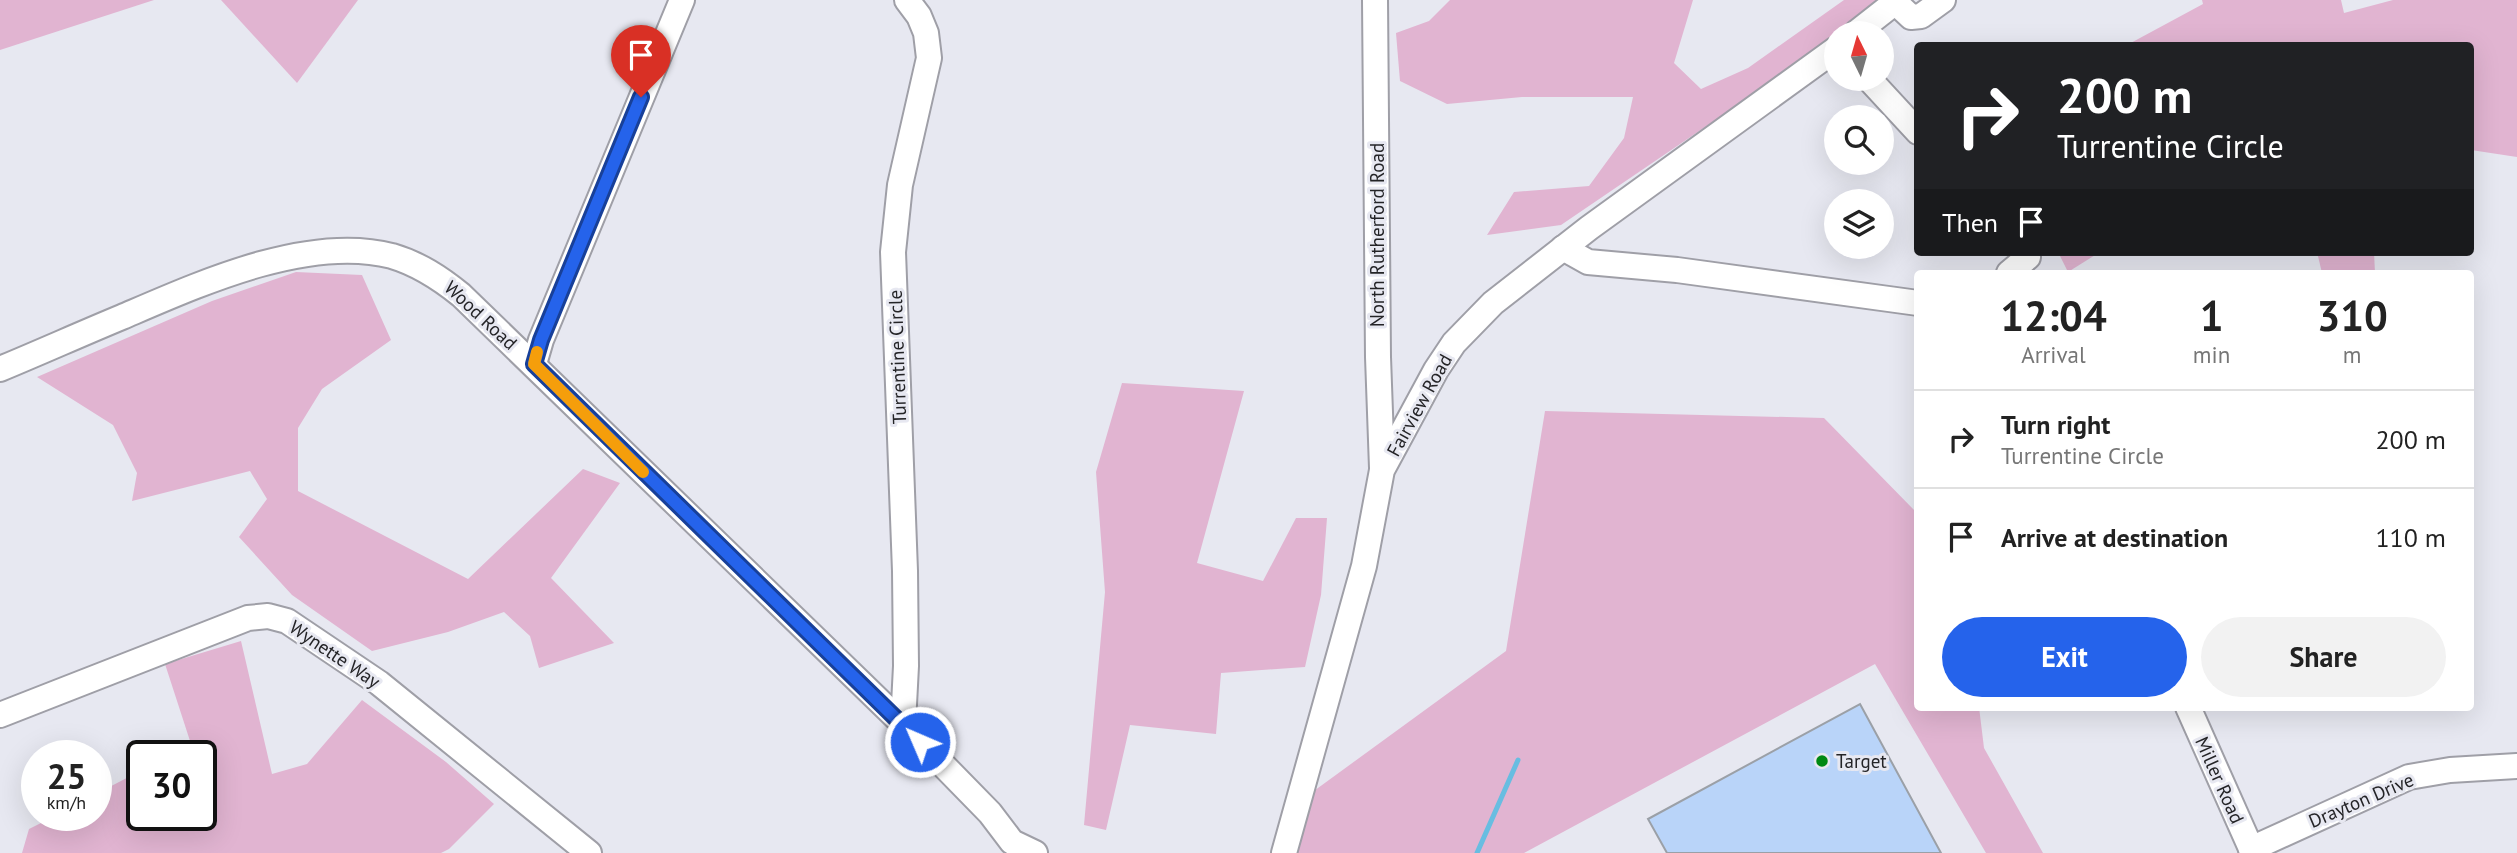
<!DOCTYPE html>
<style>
body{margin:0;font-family:"PT Sans",sans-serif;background:#f2f2f2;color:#222;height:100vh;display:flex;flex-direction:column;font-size:26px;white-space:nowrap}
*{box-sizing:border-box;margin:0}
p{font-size:23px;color:#767676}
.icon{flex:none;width:38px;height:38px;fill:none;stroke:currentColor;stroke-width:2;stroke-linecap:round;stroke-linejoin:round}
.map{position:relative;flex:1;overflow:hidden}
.side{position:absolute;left:1914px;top:270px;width:560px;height:441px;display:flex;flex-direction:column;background:#fff;border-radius:7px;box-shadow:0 7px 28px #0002}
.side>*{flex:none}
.top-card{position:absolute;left:1914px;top:42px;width:560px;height:214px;border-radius:7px;box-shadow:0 7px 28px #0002;background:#202124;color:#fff;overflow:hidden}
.needle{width:46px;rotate:355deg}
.tools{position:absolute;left:1824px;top:21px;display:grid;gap:14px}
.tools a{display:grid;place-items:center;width:70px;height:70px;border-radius:50%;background:#fff;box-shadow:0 7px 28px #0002;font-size:35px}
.speed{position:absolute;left:21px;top:740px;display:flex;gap:14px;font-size:35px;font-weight:700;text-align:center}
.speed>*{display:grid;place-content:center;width:91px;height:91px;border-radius:50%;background:#fff;box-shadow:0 7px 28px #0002;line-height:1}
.speed small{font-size:18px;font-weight:400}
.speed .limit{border:4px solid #111;border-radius:10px;background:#fff;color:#111}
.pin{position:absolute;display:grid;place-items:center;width:60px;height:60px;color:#fff;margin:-72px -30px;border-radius:50% 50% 50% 0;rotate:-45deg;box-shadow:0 0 7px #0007}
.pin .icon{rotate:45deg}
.me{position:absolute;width:77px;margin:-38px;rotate:315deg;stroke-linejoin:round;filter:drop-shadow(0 0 5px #0008)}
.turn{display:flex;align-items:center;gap:24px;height:147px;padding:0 28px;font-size:32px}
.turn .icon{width:91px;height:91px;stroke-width:2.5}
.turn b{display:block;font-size:49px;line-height:60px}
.then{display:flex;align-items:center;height:66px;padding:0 28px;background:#0003;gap:14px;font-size:26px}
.eta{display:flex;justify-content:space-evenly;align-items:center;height:119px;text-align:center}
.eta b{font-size:42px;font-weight:700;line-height:49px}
.action{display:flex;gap:14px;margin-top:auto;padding:14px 28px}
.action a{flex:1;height:80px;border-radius:42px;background:#2563eb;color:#fff;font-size:28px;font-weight:700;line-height:80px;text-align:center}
.action a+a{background:#f2f2f2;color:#222}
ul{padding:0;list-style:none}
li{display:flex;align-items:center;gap:21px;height:98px;padding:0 28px;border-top:2px solid #e0e0e0}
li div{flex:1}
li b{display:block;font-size:26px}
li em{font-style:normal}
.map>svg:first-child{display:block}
</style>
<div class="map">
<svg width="2517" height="853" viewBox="0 0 2517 853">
<rect width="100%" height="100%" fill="#e7e8f1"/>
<!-- green -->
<g fill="#e1b4d1">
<path d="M0,0H154L0,50Z"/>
<path d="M221,0H358L297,83Z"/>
<path d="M1450,0H1693L1674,63L1701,89L1748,68L1844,0H1883L1758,91L1561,225L1487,235L1514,192L1589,186L1624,138L1633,97H1522L1447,104L1400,81L1396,33L1429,21Z"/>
<path d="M2202,0H2341L2344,13L2393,0H2517V157L2471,150V46L2127,45L2203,4Z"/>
<path d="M2058,252H2100L2068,272Z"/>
<path d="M2317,252H2374L2375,273H2322Z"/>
<path d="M296,272L362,275L391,340L322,389L298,428V491L468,579L583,469L620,483L551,578L614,643L539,668L530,636L504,612L448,632L372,651L292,595L239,537L267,499L250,471L132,501L137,473L113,425L37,377L212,301Z"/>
<path d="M1122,383L1244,391L1197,563L1263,581L1296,518H1327L1321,595L1305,667L1221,673L1216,734L1130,725L1106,830L1084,825L1105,592L1096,472Z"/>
<path d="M1545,411L1824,418L1915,511L1918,512V707H1979L1984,748L2043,853H1986L1875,664L1524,853H1290L1307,796L1506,651Z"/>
<path d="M241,641L272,774L307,764L362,700L446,762L494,804L449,849L441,853H22L29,829L55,816H96V794L142,770V816H201V756H168L191,744L165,664Z"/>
</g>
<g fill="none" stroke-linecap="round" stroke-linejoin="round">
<!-- stream -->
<path stroke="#68bde1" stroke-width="5" d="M1477,853L1518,760"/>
</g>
<!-- building -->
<path fill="#b9d4f9" stroke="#9ba0a7" stroke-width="2" d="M1860,704L1941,853H1667L1648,819Z"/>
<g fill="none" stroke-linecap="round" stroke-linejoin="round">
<defs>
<g id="minor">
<path d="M1375,0L1378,357L1382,468"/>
<path d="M1895,2L1911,17L1921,16L1943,0"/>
<path d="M1856,33L1898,0"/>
<path d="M1869,79L1918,132"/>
<path d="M1563,248L1588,262L1677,270L1918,303"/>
<path d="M2009,273L2028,257"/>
<path d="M534,364L541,340L682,0"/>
<path d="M0,369C41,352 81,334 122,317C199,284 308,234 392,256C419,264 440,278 461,295L903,724L990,813L1012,842L1035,853"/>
<path d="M2188,707L2253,853"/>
<path d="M0,715L248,618L268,616L287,621L379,683L589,853"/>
<path d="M903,724L906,666L905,571L893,252L900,185L929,58L926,33L919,16L907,0"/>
<path d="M2251,849L2409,777L2450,770L2517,766"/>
<path d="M1284,853L1364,566L1382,470L1436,370L1454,343L1493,303L1589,228L1836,49"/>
</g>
</defs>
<!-- minor casing -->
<use href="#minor" stroke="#9f9fa7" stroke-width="28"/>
<!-- minor -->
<use href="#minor" stroke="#fff" stroke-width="24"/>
</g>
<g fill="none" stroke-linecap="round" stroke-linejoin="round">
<defs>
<path id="route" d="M641,97L541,340L534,364L920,742"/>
</defs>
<!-- route casing -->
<use href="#route" stroke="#184099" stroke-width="18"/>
<!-- route -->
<use href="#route" stroke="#2563eb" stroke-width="12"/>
<!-- slow -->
<path stroke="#f59e0b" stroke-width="12" d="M537,352L534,364L643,472"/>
</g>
<!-- markers -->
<circle fill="#008913" stroke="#e7e8f1" stroke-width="2.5" cx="1822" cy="761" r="7"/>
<g text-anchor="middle" stroke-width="6" stroke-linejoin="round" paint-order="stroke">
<!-- street labels -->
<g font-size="19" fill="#242427" stroke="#e7e8f1">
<text transform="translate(1377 235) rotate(-90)" y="7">North Rutherford Road</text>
<text transform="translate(481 315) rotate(43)" y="7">Wood Road</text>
<text transform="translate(897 357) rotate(-92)" y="7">Turrentine Circle</text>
<text transform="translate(1419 405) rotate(-61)" y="7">Fairview Road</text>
<text transform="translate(335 654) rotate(34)" y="7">Wynette Way</text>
<text transform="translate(2220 780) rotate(66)" y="7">Miller Road</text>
<text transform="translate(2361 800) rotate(-23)" y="7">Drayton Drive</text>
</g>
<!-- poi labels -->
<g font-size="19" fill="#242427" stroke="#e7e8f1" text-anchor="start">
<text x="1836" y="768">Target</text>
</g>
</g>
</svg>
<div class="tools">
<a><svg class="needle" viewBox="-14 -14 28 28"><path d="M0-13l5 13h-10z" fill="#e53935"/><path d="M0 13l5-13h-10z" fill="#767676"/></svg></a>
<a><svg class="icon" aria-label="search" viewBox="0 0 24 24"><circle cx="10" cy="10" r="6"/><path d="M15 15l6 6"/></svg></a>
<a><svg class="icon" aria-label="layers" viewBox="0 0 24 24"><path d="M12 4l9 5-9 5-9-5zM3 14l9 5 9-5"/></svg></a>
</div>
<div class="speed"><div>25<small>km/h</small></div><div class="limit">30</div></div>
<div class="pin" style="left:641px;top:97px;background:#d93025"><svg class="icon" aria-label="arrive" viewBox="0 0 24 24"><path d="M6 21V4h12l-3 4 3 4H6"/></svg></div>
<svg class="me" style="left:920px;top:742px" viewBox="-20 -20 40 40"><circle r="17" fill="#2563eb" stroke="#fff" stroke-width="3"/><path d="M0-11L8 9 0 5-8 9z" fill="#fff"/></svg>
<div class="top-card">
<div class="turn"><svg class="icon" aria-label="right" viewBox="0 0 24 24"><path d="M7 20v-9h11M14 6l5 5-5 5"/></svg><div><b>200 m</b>Turrentine Circle</div></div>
<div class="then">Then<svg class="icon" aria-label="arrive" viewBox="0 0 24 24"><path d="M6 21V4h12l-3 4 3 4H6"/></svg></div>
</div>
<section class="side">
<div class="eta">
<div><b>12:04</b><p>Arrival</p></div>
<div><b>1</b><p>min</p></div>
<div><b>310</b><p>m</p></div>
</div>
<ul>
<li><svg class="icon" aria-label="right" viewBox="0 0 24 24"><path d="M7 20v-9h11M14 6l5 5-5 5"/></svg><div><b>Turn right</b><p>Turrentine Circle</p></div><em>200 m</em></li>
<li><svg class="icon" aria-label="arrive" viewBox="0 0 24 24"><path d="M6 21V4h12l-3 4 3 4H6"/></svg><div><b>Arrive at destination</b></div><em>110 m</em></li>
</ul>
<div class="action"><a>Exit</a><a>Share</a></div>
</section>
</div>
